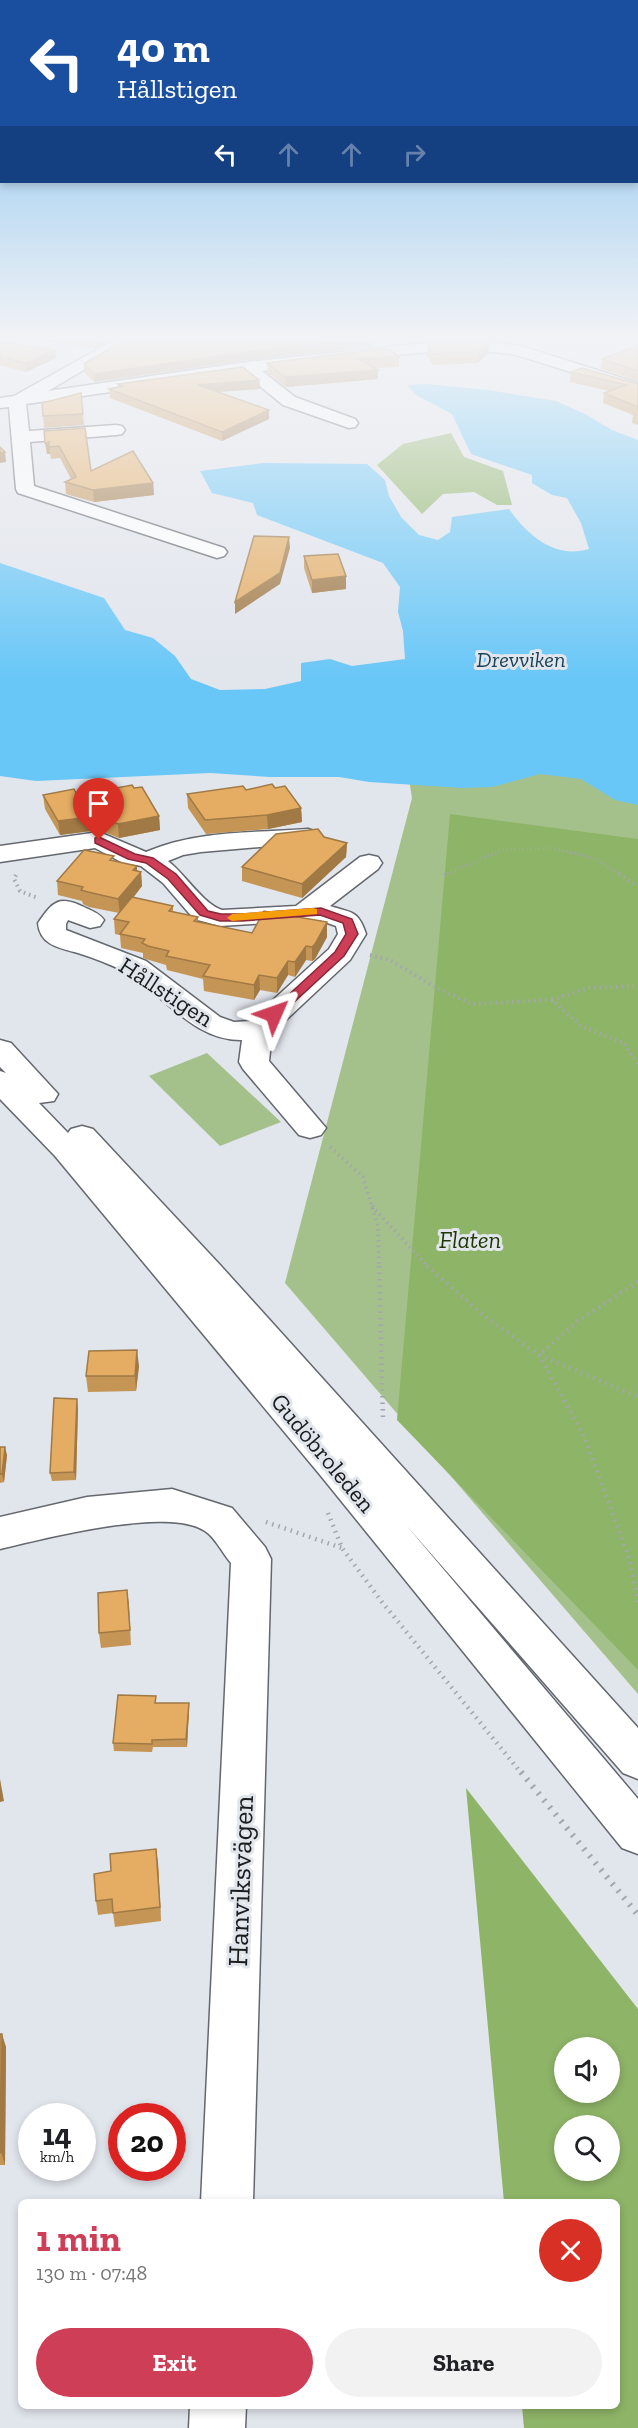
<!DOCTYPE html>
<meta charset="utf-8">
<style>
body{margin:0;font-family:"Zilla Slab",serif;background:#f2f2f2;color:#202124;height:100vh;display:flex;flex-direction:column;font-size:22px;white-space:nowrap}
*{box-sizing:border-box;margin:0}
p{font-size:20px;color:#757577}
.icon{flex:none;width:33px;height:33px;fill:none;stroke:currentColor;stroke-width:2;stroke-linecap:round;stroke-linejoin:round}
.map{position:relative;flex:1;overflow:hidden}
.details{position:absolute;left:18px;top:2199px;width:602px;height:210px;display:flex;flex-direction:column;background:#fff;border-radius:9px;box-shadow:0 3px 9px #0003}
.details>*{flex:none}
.banner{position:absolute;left:0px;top:0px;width:639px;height:183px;box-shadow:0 3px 9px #0003;background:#1a4fa0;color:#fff;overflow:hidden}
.controls{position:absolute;left:554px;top:2037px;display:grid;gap:12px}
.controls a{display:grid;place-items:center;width:66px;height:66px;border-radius:50%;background:#fff;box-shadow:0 3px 9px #0003;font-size:30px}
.speed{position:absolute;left:18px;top:2103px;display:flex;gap:12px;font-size:30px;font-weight:700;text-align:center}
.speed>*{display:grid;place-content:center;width:78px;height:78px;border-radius:50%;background:#fff;box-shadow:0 3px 9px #0003;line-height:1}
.speed small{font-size:15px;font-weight:400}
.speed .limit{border:9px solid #d22;background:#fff;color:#111}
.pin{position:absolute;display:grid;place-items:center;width:51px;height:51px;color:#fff;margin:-62px -26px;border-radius:50% 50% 50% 0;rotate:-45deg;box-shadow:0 0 6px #0007}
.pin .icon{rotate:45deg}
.me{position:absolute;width:66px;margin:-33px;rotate:47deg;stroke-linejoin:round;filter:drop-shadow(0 0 4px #0008)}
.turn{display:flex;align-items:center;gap:21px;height:126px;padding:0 18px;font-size:27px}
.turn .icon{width:78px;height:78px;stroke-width:2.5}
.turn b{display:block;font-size:42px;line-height:51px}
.lanes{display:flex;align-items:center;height:57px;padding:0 18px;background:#0003;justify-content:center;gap:30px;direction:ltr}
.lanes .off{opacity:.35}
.round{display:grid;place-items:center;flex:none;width:63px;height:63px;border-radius:32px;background:#f2f2f2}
.overview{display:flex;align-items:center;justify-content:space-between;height:102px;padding:0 18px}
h1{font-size:36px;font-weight:700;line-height:45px;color:#ce3e56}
.action{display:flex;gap:12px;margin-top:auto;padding:12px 18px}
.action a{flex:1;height:69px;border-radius:36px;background:#ce3e56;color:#fff;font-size:24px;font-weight:700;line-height:69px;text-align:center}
.action a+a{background:#f2f2f2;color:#202124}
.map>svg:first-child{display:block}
</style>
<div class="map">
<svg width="638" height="2428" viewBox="0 0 638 2428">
<rect width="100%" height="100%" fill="#e1e5ec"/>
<!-- green -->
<g fill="#a5c18b">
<path d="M638,681V1694L285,1283L412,798L399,714Z"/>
<path d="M207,1053L281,1122L220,1146L149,1076Z"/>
</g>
<!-- forest -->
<g fill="#8eb467" fill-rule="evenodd">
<path d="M451,433L464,457L503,471L512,505H497L474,492L443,494L422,514L377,465L403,444Z"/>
<path d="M450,814L638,839V1670L397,1420Z"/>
<path d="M466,1788L638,2009V2428H524L522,2406H616V2202H504ZM564,2048H609V2092H564ZM564,2126H609V2170H564Z"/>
</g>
<!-- water -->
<path fill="#69c7f7" d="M427,384L488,390L556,401L585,414L612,430L638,440V805L615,800L581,779L540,774L492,787L462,788L369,782L339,777H270L210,773L36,781L0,776V563L104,598L125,630L153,638L175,656L191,679L220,690L265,689L301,681V663L330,659L352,666L405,659L403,631L398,612L400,587L383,563L257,515L253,503L212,493L200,471L264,463L367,464L385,480L389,496L401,517L419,535L438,540L450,532L452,517L509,509C528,536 555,559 589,549L581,523L567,498L552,495L532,483V475L471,454L452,414L416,395L407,385Z"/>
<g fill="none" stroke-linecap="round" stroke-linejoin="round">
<defs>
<g id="minor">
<path d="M120,337H140L48,391L247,362L464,339L521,346L638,383V393L513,354L464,349L362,358L262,371L295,397L355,419L358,423L355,427L349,428L283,405L244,373L26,404L29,431L116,425L122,426L125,430L122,434L116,435L30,442L34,486L224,548L227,552L224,556L217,558L18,493L16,489L9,407L0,408V398L14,396Z"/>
<path d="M308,829L317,832L321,837L317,842L201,852L183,855L168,861C185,874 203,904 222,910L296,906L360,857L369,855L378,857L382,863L378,869L330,906C352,913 358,910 366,934L350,960L272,1033L269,1061L326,1128L321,1135L310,1138L299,1135L243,1069L239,1062L242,1040C193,1041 164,994 125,972C110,964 94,958 78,953C59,948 40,945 38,923C53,901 59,895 84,907C92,911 99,913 104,920L100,926L90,928L68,920L66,924V930L146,961L220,1017L234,1022L250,1021L329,949L338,934L336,926L319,920L220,926L194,919L163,883L141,866L123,863L95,848L0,862V846L99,832L146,852C197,830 254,833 308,829Z"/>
<path d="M172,1489L232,1508L265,1547L271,1559L253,2202H201L231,1563C223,1554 215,1537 205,1531C168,1506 43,1539 0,1549V1517L87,1497Z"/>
<path d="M190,2406H246L245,2428H189Z"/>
</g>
<path id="major" d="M0,1040L11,1043L58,1094L54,1101L39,1103L68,1133L71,1129L82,1126L93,1129L221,1266L638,1728V1779L623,1773L406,1525L638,1799V1854L622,1848L321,1476L55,1156L0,1099V1071L6,1073L0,1067Z"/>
</defs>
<!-- minor casing -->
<use href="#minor" stroke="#64686e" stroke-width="3"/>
<!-- major casing -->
<use href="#major" stroke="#64686e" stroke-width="3"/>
<!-- path-far3 -->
<path stroke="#a3a7ac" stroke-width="3" stroke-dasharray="1 3" stroke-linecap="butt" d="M444,875L502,850L554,848L596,859L621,875"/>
<!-- path-far2 -->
<g stroke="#a3a7ac" stroke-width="4" stroke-dasharray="1.5 4" stroke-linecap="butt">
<path d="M619,874L638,886"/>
<path d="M16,875L14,879L20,891L38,898"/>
<path d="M444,875L447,874"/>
<path d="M370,955L390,960L435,987L472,1004L552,1000L581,1026L624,1043L638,1064"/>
<path d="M552,1000L588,988L638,986"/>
<path d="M330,1147L363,1177L378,1226L379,1267"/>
<path d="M372,1206L428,1267"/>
</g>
<!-- path-far1 -->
<g stroke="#a3a7ac" stroke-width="4.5" stroke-dasharray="1.5 5" stroke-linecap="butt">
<path d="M379,1266L383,1420"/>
<path d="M427,1266L488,1319L539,1355L584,1436L630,1560L638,1605"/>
<path d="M638,1282L578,1321L539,1355L638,1397"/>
<path d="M328,1513L342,1548L382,1602L522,1774"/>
<path d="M266,1522L342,1548"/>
</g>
<!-- path -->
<path stroke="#a3a7ac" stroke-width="6" stroke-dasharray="2 7" stroke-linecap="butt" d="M521,1772L638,1915"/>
<!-- minor -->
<use href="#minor" fill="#fff" fill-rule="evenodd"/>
<!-- major -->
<use href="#major" fill="#fff" fill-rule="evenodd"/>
</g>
<!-- wall -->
<g fill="#c59555">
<path d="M13,337H115L95,349Z"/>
<path d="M470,337H507L503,341Z"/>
<path d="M0,342L56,358L26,372L0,365Z"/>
<path d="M428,344L488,354L477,363L433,365L427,355Z"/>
<path d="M638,345V381L601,369L602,359Z"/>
<path d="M373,346L247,360L94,382L84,372V364Z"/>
<path d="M399,357V367L375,368L378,379L286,387L268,373L267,363Z"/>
<path d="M571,372L638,384V425L632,423L633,415L603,403L604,393L609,391L570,382Z"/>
<path d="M259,380L260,389L218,392L269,419L222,441L110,398L109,389L118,387V384Z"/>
<path d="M42,403L83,414L84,425L44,428Z"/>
<path d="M44,431L91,471L153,483L154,495L94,502L66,494L65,482L71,479L60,458L51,459L50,454H47Z"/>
<path d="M304,556L346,589L312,593L304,568Z"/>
<path d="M134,788L159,816L160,830L119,838L99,830L60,835L45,809L43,795Z"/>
<path d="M275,788L301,808L302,822L268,829L206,834L188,808L187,794Z"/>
<path d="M324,837L347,843L346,857L302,898L242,881V867Z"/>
<path d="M114,861L141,872L142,886L133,898L173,906V912L198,917V922L252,933L327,922V937L315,959L312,961L306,960L295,977L288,975L277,993L260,990L254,1000L204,991L203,979L167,970L166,965L149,960L143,958V953L121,948L120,935L115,934L114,919L119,913L89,907L83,904L82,901L58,895L57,881Z"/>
<path d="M139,1366L136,1391L88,1392L86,1376Z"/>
<path d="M78,1408L76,1480L52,1481L50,1473Z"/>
<path d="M0,1447L7,1455L4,1482L0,1483Z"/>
<path d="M127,1590L131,1645L101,1648L99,1633Z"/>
<path d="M156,1703H189V1710L187,1747H153L152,1752L114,1751L113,1743Z"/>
<path d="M158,1863L161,1921L115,1927L113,1913L98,1915L96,1901Z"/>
<path d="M0,2034L6,2047L5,2165H0Z"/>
</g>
<!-- shaded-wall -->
<g fill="#a07945">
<path d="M99,337H115L95,349L94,341Z"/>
<path d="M419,337H457L419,341Z"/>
<path d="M374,338L373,346L247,360L94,382V374L247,352Z"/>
<path d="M489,343L488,354L477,363L478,352Z"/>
<path d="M56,350V358L26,372L25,363Z"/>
<path d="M378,370V379L286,387L285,377Z"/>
<path d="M259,380L260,389L199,393L198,385Z"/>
<path d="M269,410V419L222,441V432Z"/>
<path d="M49,442L50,454H47L45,443Z"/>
<path d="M5,452L6,462L0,463V453Z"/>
<path d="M153,483L154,495L94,502L93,490Z"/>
<path d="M289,537L290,548L280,584L235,614V602Z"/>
<path d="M346,576V589L312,593V580Z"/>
<path d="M301,808L302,822L268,829L267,815Z"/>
<path d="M97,816L99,830L60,835L58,821Z"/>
<path d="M159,816L160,830L119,838L118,824Z"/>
<path d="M347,843L346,857L302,898V884Z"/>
<path d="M137,866V876L141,872L142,886L120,914L118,899L133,870Z"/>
<path d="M327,922V937L315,959L312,961V947Z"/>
<path d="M306,946V960L295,977V962Z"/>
<path d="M288,961V975L277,993V978Z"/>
<path d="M259,975L260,990L254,1000V985Z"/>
<path d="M137,1350L139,1366L136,1391L135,1376Z"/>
<path d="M77,1399L78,1408L76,1480L74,1472Z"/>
<path d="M5,1447L7,1455L4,1482L2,1474Z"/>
<path d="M127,1590L129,1605L131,1645L130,1630Z"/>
<path d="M189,1703V1710L187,1747L186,1739Z"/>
<path d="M0,1779L4,1801L0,1802Z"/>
<path d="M156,1849L158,1863L161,1921L160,1907Z"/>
<path d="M2,2034L6,2047L5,2165L1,2152Z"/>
</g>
<!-- building -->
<g fill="#e5ad63" stroke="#a07945" stroke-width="1.5">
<path d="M71,337H99L94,341Z"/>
<path d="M129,337H373L374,338L247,352L94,374L84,364Z"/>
<path d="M465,341L489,343L478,352L434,354L428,344Z"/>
<path d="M0,342L56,350L25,363L0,357Z"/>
<path d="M638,345V371L602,359Z"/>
<path d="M388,348L399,357L359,359L378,370L285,377L267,363Z"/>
<path d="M243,367L259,380L198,385L269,410L222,432L109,389L123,386L118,384Z"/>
<path d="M582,368L638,384V407L604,393L626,385L571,372Z"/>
<path d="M81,393L83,414L43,416L42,403Z"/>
<path d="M85,428L91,471L133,451L153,483L93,490L65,482L76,477L59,446L49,447V442L45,443L44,431Z"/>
<path d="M0,447L5,452L0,453Z"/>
<path d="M254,536L289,537L280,573L235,602Z"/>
<path d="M338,554L346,576L312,580L304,556Z"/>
<path d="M272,784L275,788L285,786L301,808L267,815L205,820L187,794L243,786L246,790Z"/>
<path d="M132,785L134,788L142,787L159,816L118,824L97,816L58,821L43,795L74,789L76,793L105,787L106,790Z"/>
<path d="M318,829L324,837L347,843L302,884L242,867L276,834Z"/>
<path d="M84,850L114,856L110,860L137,866L133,870L141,872L118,899L88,892L81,890L83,887L57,881Z"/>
<path d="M132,897L173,906L169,911L198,917L194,921L252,933L264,911L327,922L315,944L312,947L306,946L295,962L288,961L277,978L259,975L254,985L203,976L210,965L166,956L169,951L148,946L142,943L145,939L120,934L129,922L114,919Z"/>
<path d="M137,1350L135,1376H86L89,1351Z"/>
<path d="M54,1398L77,1399L74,1472L50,1473Z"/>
<path d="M0,1447H5L2,1474H0Z"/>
<path d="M127,1590L130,1630L99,1633L98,1593Z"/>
<path d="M118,1695L156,1696L155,1703H189L186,1739L152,1740V1744L113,1743Z"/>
<path d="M156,1849L160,1907L113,1913L112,1899L96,1901L94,1874L111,1871L110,1854Z"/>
<path d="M0,2034H2L1,2152L0,2153Z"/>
</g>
<!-- sky -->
<linearGradient id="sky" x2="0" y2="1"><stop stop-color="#75bcee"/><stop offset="0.5" stop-color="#f2f3f6"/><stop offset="1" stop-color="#f2f3f6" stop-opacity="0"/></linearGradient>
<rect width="638" height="677" fill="url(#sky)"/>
<!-- route -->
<path fill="#ce3e56" stroke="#862838" stroke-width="1.5" d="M99,837L135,854L153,858L176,874L208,911L221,914H242L321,908L352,919L358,934L344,956L278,1017H270V1012L335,952L346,934L343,923L320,915L242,921H220L200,915L168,879L146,863L128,859L95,843V838Z"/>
<!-- slow -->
<path fill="#f59e0b" d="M313,908L317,909V914L232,921L227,918L232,914Z"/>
<g text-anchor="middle" stroke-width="6" stroke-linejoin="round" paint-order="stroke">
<!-- far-water labels -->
<g font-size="22" font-style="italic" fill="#1a4357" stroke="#e1e5ec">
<text x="521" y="667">Drevviken</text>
</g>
<!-- street labels -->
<g font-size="24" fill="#1a1c1e" stroke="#e1e5ec">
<text transform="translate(166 992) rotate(33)" y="8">Hållstigen</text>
<text transform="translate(323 1453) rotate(50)" y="8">Gudöbroleden</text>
</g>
<!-- park labels -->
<g font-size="24" font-style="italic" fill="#1f3700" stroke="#e1e5ec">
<text x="470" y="1248">Flaten</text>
</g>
<!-- near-street labels -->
<g font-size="28" fill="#1a1c1e" stroke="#e1e5ec">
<text transform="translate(240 1881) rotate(-88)" y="10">Hanviksvägen</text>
</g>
</g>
</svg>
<div class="controls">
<a><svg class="icon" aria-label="sound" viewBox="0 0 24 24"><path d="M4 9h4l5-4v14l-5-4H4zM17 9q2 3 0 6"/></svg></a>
<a><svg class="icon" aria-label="search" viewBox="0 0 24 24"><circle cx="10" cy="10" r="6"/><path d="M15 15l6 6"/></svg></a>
</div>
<div class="speed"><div>14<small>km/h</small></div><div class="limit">20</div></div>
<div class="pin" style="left:99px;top:840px;background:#d93025"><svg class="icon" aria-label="arrive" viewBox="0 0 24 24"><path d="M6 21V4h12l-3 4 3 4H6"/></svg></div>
<svg class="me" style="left:274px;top:1014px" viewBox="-20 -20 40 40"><path d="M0-17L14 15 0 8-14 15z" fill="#ce3e56" stroke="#fff" stroke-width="4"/></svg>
<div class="banner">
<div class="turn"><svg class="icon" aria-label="left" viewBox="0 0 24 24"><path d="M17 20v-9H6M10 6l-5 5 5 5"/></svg><div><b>40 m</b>Hållstigen</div></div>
<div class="lanes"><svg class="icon" aria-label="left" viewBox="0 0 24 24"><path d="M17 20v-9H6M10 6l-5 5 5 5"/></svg><svg class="icon off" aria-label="ahead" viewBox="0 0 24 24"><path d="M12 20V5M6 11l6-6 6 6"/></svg><svg class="icon off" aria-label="ahead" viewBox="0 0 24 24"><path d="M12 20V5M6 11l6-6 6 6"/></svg><svg class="icon off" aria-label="right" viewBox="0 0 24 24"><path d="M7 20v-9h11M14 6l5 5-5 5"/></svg></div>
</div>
<section class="details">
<div class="overview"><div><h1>1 min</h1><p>130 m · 07:48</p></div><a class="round" style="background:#d93025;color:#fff"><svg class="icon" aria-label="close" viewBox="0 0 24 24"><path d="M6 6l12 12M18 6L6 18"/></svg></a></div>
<div class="action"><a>Exit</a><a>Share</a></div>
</section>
</div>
